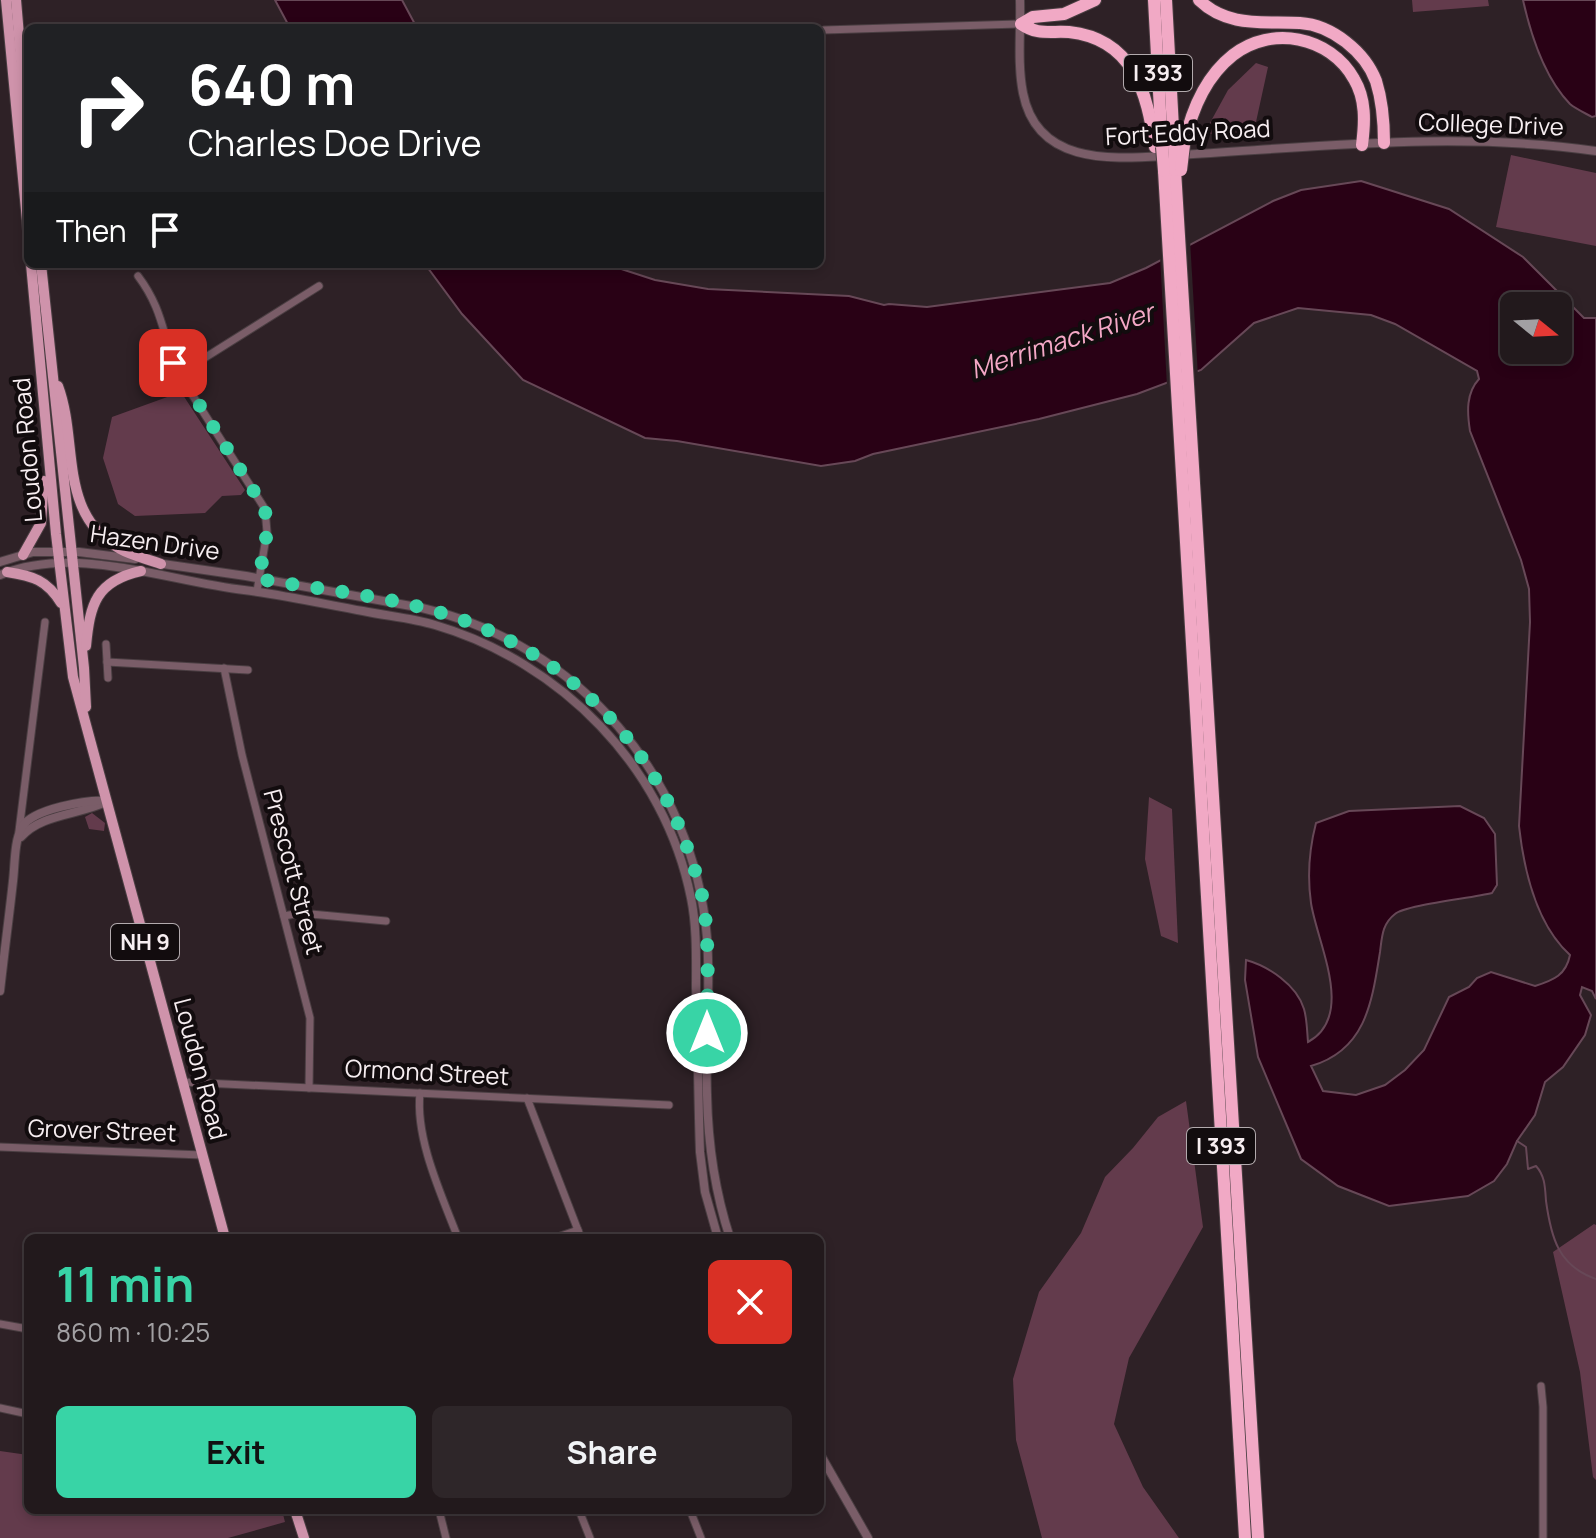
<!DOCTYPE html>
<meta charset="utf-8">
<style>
body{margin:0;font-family:Manrope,sans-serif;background:#2e2629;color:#f1f3f6;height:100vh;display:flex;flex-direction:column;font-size:30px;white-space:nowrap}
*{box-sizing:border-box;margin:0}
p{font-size:26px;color:#a2a0a3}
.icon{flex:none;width:44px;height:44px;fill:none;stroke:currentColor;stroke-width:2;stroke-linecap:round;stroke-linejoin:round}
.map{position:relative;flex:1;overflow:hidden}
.details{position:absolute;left:24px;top:1234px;width:800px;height:280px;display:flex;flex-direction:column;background:#22191c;border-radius:12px;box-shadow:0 4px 12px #0003,0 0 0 2px #3f383b}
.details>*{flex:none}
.banner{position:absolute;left:24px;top:24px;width:800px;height:244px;border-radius:12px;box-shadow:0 4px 12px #0003,0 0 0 2px #3f383b;background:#202124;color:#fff;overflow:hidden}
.needle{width:52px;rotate:108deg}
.fabs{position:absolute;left:1500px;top:292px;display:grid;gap:16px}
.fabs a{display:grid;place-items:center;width:72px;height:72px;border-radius:12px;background:#22191c;box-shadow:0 4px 12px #0003,0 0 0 2px #3f383b;font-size:40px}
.pin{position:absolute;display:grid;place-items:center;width:68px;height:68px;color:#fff;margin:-34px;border-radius:16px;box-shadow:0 4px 12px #0006}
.me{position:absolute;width:88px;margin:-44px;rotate:0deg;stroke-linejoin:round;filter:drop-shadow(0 0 6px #0008)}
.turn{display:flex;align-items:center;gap:28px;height:168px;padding:0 32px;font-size:36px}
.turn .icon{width:104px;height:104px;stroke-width:2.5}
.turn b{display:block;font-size:56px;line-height:68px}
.then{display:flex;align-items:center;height:76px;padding:0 32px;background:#0003;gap:16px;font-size:30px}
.round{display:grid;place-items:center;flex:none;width:84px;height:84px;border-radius:12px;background:#2e2629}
.summary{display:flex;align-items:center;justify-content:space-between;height:136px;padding:0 32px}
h1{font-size:48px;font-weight:700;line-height:60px;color:#38d4a6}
.action{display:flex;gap:16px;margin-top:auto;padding:16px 32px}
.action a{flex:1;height:92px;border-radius:12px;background:#38d4a6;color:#111;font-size:32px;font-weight:700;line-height:92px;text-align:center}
.action a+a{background:#2e2629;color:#f1f3f6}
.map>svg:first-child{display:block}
</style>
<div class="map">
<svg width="1596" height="1538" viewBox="0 0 1596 1538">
<rect width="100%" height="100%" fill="#2e2126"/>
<!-- green -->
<g fill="#633b4c">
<path d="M1412,0H1488L1489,6L1413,12Z"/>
<path d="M1256,63L1268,67L1256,122C1238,135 1227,140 1205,132L1228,90Z"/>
<path d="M1511,155L1596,173V246L1496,227Z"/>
<path d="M181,392L245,490L241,495L222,496L205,513L135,516L118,504L103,458L112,417Z"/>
<path d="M1149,797L1172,809L1178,943L1161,936L1145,859Z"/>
<path d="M92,813L105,823L104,831L89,829L85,817Z"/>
<path d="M1186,1101L1203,1227L1129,1358L1114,1424L1143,1487L1179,1538H1042L1016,1440L1013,1379L1039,1292L1081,1233L1105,1177L1133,1148L1158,1117Z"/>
<path d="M1594,1224L1596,1225V1480L1593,1477L1580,1372L1553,1252Z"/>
<path d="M0,1451L28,1455V1510H282L285,1522L228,1538H0Z"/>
</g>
<!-- water -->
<g fill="#290115" stroke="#674857" stroke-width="2" fill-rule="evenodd">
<path d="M275,0H402L417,28H290Z"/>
<path d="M1523,0H1596V116L1592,117C1585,113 1576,109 1570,104C1544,77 1531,36 1523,0Z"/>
<path d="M1361,181L1449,209L1523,257L1584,318H1596V999L1592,991L1582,987L1580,995L1591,1015L1585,1035L1563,1067L1545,1082L1535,1115L1517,1141L1507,1164L1494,1181L1468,1196L1389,1206L1338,1186L1301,1159L1258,1057L1245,980L1246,960C1268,966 1297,985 1304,1009C1307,1019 1307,1031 1308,1042C1356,1016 1317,943 1311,903C1307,875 1309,850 1316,823L1349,811L1460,806L1484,818L1495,834L1497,885L1492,893C1473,898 1405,905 1395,914C1382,924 1382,937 1380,952C1372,1002 1366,1050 1311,1066L1323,1091L1356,1095L1385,1085L1405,1070L1424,1050L1449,997L1469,987L1477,978L1491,972L1535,986C1554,980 1566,975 1570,955C1536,924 1524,871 1519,826L1530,622L1529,589L1521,560L1470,431C1467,412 1466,393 1479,379L1477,371L1395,324L1371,315L1298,308L1254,323L1201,370L1137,394L1039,419L873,454L855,461L821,466L677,441L645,438L523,380L462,314L425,264H606L655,280L708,289L849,296L884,305L889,304L927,307L1110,283L1146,268L1273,201L1301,190ZM1514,306H1558V350H1514Z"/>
</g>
<!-- pier -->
<path fill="#2e2126" d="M1190,240L1198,376L1167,387L1160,256Z"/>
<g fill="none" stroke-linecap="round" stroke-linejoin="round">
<!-- stream -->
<path stroke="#674857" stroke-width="2" d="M1517,1141L1526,1147L1528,1169L1536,1166C1545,1176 1545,1187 1546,1201C1551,1237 1558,1266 1596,1279"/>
<defs>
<g id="minor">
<path d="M824,30L1021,24"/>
<path d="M138,276C165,312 162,338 179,374L265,509L267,532L257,591"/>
<path d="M179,374L319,286"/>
<path d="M106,644L108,678"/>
<path d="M107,662L248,670"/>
<path d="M224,668L242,755L310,1018L309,1088"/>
<path d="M19,831L45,622"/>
<path d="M284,916L300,913L386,921"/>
<path d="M183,1082L669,1105"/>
<path d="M420,1093C415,1139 442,1196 458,1238"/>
<path d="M527,1098L581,1238"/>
<path d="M0,1147L202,1155"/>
<path d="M555,1238L578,1230"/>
<path d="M0,1324L28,1329"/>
<path d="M1541,1386L1543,1407V1538"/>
<path d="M0,1408L28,1414"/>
<path d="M439,1510L446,1538"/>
<path d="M579,1510L590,1538"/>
<path d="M690,1510L701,1538"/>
</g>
<g id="tertiary">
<path d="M1020,0C1021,30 1017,63 1023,93C1037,165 1111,159 1166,156"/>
<path d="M1179,155C1318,147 1458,131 1596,151"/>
<path d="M0,562L33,552H79L135,559"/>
<path d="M156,563L246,576L422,608C578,643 694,779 707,938C711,990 705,1043 707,1095C708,1143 715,1192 730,1238"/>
<path d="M0,575C77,544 166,581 244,590C284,595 324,604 363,611C387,616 412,618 435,625C561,662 665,767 691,898C697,927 696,959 696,988C698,1043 698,1097 700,1152L705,1192L718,1238"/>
<path d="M21,837C41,814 79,815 106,802"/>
<path d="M0,991C4,954 9,918 13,881C15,865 14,841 22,827C32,809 89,799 107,801"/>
<path d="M820,1454L868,1538"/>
</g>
<g id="primary">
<path d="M6,0L28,231"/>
<path d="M16,0L28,143"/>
<path d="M31,264L56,534L73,677L225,1238"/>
<path d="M41,264L84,668L86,707"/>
<path d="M58,386C79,442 57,513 120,549C132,556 148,559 161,564"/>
<path d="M23,555L41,523L44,481"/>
<path d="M7,572C33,576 47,580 61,603"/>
<path d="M86,646C90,604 96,581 141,571"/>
<path d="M295,1510L304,1538"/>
</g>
<g id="motorway">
<path d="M1095,0L1064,14L1033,17L1021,24C1037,35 1049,31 1069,32C1134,39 1147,93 1155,147"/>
<path d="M1154,0L1162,147"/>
<path d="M1166,0L1174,146"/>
<path d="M1199,0C1228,28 1264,21 1300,23C1332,25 1365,52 1376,81C1382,100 1384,123 1384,143"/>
<path d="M1184,145C1191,112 1205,77 1233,55C1271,25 1330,36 1354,79C1366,99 1365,122 1362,145"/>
<path d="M1175,170L1258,1538"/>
<path d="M1164,171L1245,1538"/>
</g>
</defs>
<!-- minor casing -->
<use href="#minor" stroke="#4a3e42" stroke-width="9"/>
<!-- tertiary casing -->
<use href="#tertiary" stroke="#4a3e42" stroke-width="10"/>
<!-- primary casing -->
<use href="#primary" stroke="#4a3e42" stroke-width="12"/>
<!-- motorway casing -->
<use href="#motorway" stroke="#4a3e42" stroke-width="14"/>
<!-- minor -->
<use href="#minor" stroke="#7a5d68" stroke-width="7"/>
<!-- tertiary -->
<use href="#tertiary" stroke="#7a5d68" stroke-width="8"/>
<!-- primary -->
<use href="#primary" stroke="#cf93ab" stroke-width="10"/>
<!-- motorway -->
<use href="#motorway" stroke="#f1a9c5" stroke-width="12"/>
<defs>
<g id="motorway-bridge">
<path d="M1174,146L1175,170"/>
<path d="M1162,147L1164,171"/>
<path d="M1181,170L1184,145"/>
</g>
</defs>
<!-- motorway-bridge casing -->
<use href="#motorway-bridge" stroke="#4a3e42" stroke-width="14" stroke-linecap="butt"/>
<!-- motorway-bridge -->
<use href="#motorway-bridge" stroke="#f1a9c5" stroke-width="12"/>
</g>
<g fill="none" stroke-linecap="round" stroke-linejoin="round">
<!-- route -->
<path stroke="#38d4a6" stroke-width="14" stroke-dasharray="0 25.2" d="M173,363L265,509L267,532L259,579C318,589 381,595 438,612C557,646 650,735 689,853C694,868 700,884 703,900C710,943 707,989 707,1033"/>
</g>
<g text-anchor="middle" stroke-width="8" stroke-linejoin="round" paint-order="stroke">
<!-- shield labels -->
<g fill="#120c0e" stroke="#b2aaad" stroke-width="2">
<rect x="1124" y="55" width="68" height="36" rx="6"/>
<rect x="111" y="924" width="68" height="36" rx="6"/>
<rect x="1187" y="1128" width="68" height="36" rx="6"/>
</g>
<g font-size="22" font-weight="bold" fill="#f7eef1">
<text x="1158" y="81">I 393</text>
<text x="145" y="950">NH 9</text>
<text x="1221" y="1154">I 393</text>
</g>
<!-- street labels -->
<g font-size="24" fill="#f7eef1" stroke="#120c0e">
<text transform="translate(1491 125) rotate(2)" y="8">College Drive</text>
<text transform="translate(1188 133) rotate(-3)" y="8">Fort Eddy Road</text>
<text transform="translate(28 450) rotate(-95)" y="8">Loudon Road</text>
<text transform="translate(155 543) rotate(8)" y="8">Hazen Drive</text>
<text transform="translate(293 872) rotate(75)" y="8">Prescott Street</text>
<text transform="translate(200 1069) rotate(75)" y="8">Loudon Road</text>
<text transform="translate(427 1073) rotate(3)" y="8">Ormond Street</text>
<text transform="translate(102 1131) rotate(2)" y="8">Grover Street</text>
</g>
<!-- water labels -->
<g font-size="26" font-style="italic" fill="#f4a8c6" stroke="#120c0e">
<text transform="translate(1062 341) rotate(-18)" y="9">Merrimack River</text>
</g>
</g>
</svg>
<div class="fabs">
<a><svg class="needle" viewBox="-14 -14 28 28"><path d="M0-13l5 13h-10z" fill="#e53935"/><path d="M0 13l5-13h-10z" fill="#a2a0a3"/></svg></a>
</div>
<div class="pin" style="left:173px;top:363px;background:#d93025"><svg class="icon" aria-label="arrive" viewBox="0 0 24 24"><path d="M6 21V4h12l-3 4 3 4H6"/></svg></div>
<svg class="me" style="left:707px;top:1033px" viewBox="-20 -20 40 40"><circle r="17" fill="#38d4a6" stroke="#fff" stroke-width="3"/><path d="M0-11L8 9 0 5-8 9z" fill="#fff"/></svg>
<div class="banner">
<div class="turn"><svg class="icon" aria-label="right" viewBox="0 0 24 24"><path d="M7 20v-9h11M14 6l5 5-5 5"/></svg><div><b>640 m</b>Charles Doe Drive</div></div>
<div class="then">Then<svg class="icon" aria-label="arrive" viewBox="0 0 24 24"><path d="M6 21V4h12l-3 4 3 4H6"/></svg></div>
</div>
<section class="details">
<div class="summary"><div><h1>11 min</h1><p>860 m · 10:25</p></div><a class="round" style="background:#d93025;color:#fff"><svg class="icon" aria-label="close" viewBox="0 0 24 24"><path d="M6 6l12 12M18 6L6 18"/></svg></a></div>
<div class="action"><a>Exit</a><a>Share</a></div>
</section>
</div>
